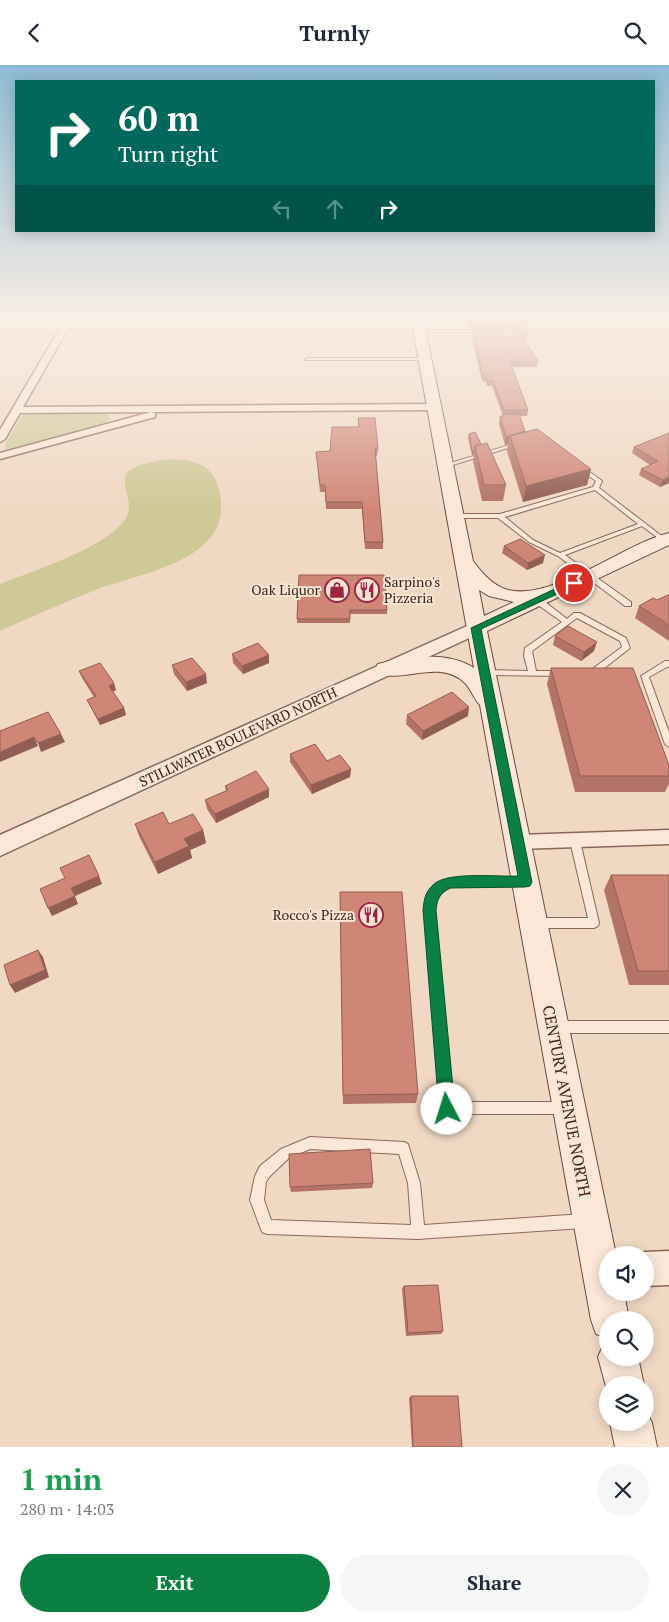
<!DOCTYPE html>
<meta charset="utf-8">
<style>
body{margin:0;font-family:"PT Serif",serif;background:#f6f6f7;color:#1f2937;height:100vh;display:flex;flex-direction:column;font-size:19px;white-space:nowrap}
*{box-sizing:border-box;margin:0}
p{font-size:16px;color:#747a83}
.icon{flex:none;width:28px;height:28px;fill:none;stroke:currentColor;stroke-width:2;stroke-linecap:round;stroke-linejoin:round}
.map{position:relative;height:1382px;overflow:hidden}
.panel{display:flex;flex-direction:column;background:#fff;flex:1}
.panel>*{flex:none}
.banner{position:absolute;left:15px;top:15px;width:640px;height:152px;border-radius:0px;box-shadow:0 2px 12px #0003;background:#00695c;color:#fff;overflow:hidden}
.controls{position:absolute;left:599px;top:1181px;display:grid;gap:10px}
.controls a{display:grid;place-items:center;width:55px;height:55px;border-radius:50%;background:#fff;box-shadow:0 2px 12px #0003;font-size:25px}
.pin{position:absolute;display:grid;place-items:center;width:42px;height:42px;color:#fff;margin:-21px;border:2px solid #fff;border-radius:50%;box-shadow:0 1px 5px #0007}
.me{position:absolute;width:55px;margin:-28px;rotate:355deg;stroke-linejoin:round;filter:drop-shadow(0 0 4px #0008)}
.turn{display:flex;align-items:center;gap:18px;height:105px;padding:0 20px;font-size:22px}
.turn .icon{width:65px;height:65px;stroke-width:2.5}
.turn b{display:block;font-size:35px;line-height:42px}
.lanes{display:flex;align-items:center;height:48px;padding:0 20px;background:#0003;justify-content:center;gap:25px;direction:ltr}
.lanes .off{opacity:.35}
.round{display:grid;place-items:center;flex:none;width:52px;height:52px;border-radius:26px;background:#f6f6f7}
.headline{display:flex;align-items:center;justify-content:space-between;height:85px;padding:0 20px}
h1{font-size:30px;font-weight:600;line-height:38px;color:#1e9e55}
.button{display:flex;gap:10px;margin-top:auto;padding:10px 20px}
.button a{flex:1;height:58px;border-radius:30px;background:#0b8043;color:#fff;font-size:20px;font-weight:600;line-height:58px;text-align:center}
.button a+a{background:#f6f6f7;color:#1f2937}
header{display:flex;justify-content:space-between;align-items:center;height:65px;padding:0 20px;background:#fff;font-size:22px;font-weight:600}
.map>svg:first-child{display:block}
</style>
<header><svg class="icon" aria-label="back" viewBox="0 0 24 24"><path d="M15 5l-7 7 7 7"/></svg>Turnly<svg class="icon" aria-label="search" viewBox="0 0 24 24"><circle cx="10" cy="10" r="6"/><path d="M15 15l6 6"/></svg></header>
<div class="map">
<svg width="669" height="1382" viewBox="0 0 669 1382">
<rect width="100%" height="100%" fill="#f0d8c3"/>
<!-- green -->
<g fill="#cfc897">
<path d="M26,348H101L108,350L110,354L101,360L15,384H6L5,379L21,352Z"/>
<path d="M162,395C179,394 200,394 211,408C218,417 221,429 221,441C223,496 139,509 98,524C65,537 33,551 0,566V519C31,507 112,481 127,451C134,437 120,421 127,407L139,400Z"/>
</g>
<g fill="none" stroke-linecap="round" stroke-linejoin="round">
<defs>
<g id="service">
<path d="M417,265H481L483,266L481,267H417Z"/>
<path d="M307,293H424L426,294L424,295H305V294Z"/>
<path d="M516,378L521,379L446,402L441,401Z"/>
<path d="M581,401L601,415L602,416L599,423L667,475L666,476H662L642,461L565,490L631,537V541H625L558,491L529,477L498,453H454L451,451L454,449H500L593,422L596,416L579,404V402ZM595,425L638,459L560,488L533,475L505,452Z"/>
<path d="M534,533H540L567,554L574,548H580L626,573L630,583L593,612H587L586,610L587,608L622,582L620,576L577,553L532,586L536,606H559L562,607L563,609L562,611L482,610L481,608L482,606L485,605L528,606L524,591L525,583L562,557L534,537Z"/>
<path d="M665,596H669V602H667L649,612L669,667V682L665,679L641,611Z"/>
<path d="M575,772L578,773L580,776L599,858L598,861L594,863H536L532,861L531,858L532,855L536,853H588L570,776L572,773Z"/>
<path d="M523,813L527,814L528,817L527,820L523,821L451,822C440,827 436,833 435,845L453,1037H564L568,1039L570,1043L568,1047L564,1049H447L443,1047L441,1043L425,845C429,811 453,814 480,813C495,813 509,813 523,813Z"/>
<path d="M557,956H669V968H557L553,966L551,962L553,958Z"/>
<path d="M310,1072L404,1077L408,1079L420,1118L424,1160L583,1149L588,1151L590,1156L588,1161L583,1163L418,1174L267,1169L262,1167L250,1135L255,1111L260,1101L281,1084ZM310,1084L399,1089L408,1118L411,1160L271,1155L264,1135L266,1117L270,1111L289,1093Z"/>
</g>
<g id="minor">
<path d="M66,253H74L23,342L434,339L439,342L434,345L20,348L5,374L0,377V365Z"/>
<path d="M151,347L155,348V352L0,394V388Z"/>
<path d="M669,765V779L517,784L511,782L508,777L511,772L517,770Z"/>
</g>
<g id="tertiary">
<path d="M476,557L482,559L485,563L482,567L0,791V770Z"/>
<path d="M669,1186V1220L645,1221V1190H638L645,1187Z"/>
</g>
<g id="secondary">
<path d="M411,253H423L473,496C482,508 493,521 508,525C554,536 623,479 669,468V480L487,566L616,1190H608V1228H624L629,1255H608V1273L596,1269L591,1255L480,640C474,634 471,624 465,618C440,594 407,617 378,609L375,604L378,599C407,591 447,586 474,603ZM479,525L489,531L514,537L484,551Z"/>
<path d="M608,1276V1292H638L644,1320H608V1329L598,1292L604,1278Z"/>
<path d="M645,1343L652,1358L657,1382H615L610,1358H645Z"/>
</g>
</defs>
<!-- service casing -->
<use href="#service" stroke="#8c6759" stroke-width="2"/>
<!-- minor casing -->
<use href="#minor" stroke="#8c6759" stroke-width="3"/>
<!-- tertiary casing -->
<use href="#tertiary" stroke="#8c6759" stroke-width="3"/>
<!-- secondary casing -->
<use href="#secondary" stroke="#6e493c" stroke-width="2"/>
<!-- service -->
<use href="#service" fill="#fae7d7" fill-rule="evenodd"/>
<!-- minor -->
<use href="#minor" fill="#fae7d7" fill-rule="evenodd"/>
<!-- tertiary -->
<use href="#tertiary" fill="#fae7d7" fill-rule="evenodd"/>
<!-- secondary -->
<use href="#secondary" fill="#fae7d7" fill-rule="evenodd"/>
</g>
<!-- wall -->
<g fill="#b37366">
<path d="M466,253H522L528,269L527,274H524L538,296L537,302H512L528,345L527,351H520L525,367L591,404L587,420L523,437L507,386L508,379L505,380L499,359L500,351H503L492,321H487L486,317L482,316L471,269L472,263H494H469Z"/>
<path d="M584,253H616L615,255L587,256Z"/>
<path d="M358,353L378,384L377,391H376L383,477V484H365L362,444H326L325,427H320L316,387L330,386L358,362Z"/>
<path d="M669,368V418L660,422L639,410L641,404L650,400L632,388L634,382Z"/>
<path d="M469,369L481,379L506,420L503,436H482L473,396L474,389L472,390L468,373Z"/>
<path d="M504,481L543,498L527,505L502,488Z"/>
<path d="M299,510L387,545V549H350V558H297Z"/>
<path d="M669,530V576L635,553L639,541L657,535Z"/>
<path d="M555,571L594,586L581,596L553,580Z"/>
<path d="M232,589L269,590V598L243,609L233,598Z"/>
<path d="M172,600L207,618L187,626L174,609Z"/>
<path d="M551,603L669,700V719L665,727H575L547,619Z"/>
<path d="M79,606L116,625L113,627L124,643L126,650L100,660L90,641L87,635L94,632L82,613Z"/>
<path d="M407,650L468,651L422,675L406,659Z"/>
<path d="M290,689L327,696L351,704L350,712L312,729L290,697Z"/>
<path d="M225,721L269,732L216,758L207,744L205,735L226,726Z"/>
<path d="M135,759H169L203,765L206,778L190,785L192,793L158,809L139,771Z"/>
<path d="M611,810H669V920H629L604,825Z"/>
<path d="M340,839L418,1029L416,1038L343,1039Z"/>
<path d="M373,1118L372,1123L291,1127L290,1122Z"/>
<path d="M404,1221L443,1266L441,1269L406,1271L402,1224Z"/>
<path d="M411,1331L462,1382H412L409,1333Z"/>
</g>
<!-- shaded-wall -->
<g fill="#925e53">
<path d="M525,366L524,374L510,371L508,379L505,380L506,372Z"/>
<path d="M475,385L474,389L472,390V386Z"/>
<path d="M591,404L587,420L523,437L526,421Z"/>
<path d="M669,412V418L660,422L663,415Z"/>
<path d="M545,490L543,498L527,505L528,498Z"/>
<path d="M597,577L594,586L581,596L584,587Z"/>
<path d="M269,590V598L243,609L242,601Z"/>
<path d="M206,609L207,618L187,626L186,617Z"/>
<path d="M114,618L116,625L111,627L109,621Z"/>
<path d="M469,642L468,651L422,675L423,666Z"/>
<path d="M124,643L126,650L100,660L98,654Z"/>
<path d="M61,669L65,677L41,687L38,678Z"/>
<path d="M34,672L38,681L0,697V687Z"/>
<path d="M351,704L350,712L312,729L311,720Z"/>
<path d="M269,724V732L216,758L215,749Z"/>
<path d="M203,765L206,778L190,785L192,793L158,809L155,797L184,774Z"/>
<path d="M99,811L102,819L75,831L71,823Z"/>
<path d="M75,831L78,839L52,851L48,843Z"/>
<path d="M38,885L43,892L49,912L15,928L10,920Z"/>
</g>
<!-- building -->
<g fill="#d08677" stroke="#925e53">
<path d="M468,253H522L528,269H521L538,296L510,297L528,345H504L493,316H488L486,311H483L472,263H495L499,260L495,258H470Z"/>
<path d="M503,349H519L525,366L506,372L500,351H504Z"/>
<path d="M358,353H375L378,384H375L383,477H365L362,437H326L325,420H320L316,387L330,386L332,362H359Z"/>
<path d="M537,364L591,404L526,421L510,371Z"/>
<path d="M475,367L481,379L475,381V385L472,386L469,369Z"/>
<path d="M669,368V412L663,415L641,404L658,396L634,382Z"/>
<path d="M487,378L506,420H484L475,381Z"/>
<path d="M520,474L545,490L528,498L504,481Z"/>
<path d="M299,510H384L387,545H350V554H297Z"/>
<path d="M668,530H669V560L639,541L653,533L657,535Z"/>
<path d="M568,561L597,577L584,587L555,571Z"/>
<path d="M258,578L269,590L242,601L232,589Z"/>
<path d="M192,593L206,609L186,617L172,600Z"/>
<path d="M100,598L114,618L109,621L124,643L98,654L87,635L96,631L79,606Z"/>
<path d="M551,603H633L669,700V711H580Z"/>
<path d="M452,627L469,642L423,666L407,650Z"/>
<path d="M48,647L61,669L38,678L34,672L0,687V666Z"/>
<path d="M315,679L327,696L340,690L351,704L311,720L290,689Z"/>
<path d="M256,706L269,724L215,749L205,735L228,725L225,721Z"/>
<path d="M163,747L169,759L193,749L203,765L184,774L189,781L155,797L135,759Z"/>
<path d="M89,790L99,811L71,823L75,831L48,843L40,824L65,813L60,803Z"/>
<path d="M611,810H669V906H638Z"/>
<path d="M340,827H402L418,1029L343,1030Z"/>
<path d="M38,885L45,905L10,920L4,900Z"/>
<path d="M370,1084L373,1118L290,1122L289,1089Z"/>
<path d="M438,1220L443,1266L408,1268L404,1221Z"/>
<path d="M411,1331H458L462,1382H413Z"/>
</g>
<!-- sky -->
<linearGradient id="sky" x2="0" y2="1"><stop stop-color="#8dbad3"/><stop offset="0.57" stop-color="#f8ede4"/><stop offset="1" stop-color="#f8ede4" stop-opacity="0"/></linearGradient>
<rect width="669" height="446" fill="url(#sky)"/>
<!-- route -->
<path fill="#0b8043" stroke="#07532c" d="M574,515L577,516V520L481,564L532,817L530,821L525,822L450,823C440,828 437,834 436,845L455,1044L453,1049L447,1051L442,1049L439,1044L423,845C424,835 425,827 433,820C446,806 498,812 518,811L471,563Z"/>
<!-- icons -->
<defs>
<symbol id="shop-ring" viewBox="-11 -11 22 22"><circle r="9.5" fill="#f7e4d3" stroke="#9e2645" stroke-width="1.5"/><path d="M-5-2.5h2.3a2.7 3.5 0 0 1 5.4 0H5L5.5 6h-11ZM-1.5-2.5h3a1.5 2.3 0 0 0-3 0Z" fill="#9e2645"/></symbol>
<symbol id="restaurant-ring" viewBox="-11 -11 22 22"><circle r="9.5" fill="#f7e4d3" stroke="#9e2645" stroke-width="1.5"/><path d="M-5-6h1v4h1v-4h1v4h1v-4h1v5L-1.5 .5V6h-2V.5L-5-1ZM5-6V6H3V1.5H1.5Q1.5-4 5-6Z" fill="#9e2645"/></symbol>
</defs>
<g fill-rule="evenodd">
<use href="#shop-ring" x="323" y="511" width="28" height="28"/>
<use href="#restaurant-ring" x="353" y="511" width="28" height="28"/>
<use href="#restaurant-ring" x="357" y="836" width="28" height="28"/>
</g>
<g text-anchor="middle" stroke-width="4" stroke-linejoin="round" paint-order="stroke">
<!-- poi labels -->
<g font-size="14" fill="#3b251e" stroke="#f7e4d3" text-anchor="end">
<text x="384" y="522" text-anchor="start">Sarpino's<tspan x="384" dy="16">Pizzeria</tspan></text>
<text x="320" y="530">Oak Liquor</text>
<text x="354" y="855">Rocco's Pizza</text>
</g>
<!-- street labels -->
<g font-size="14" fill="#3b251e" stroke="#f7e4d3">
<text transform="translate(238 672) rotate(-25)" y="5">STILLWATER BOULEVARD NORTH</text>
</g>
<!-- near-street labels -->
<g font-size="16" fill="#3b251e" stroke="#f7e4d3">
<text transform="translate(567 1036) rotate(79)" y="6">CENTURY AVENUE NORTH</text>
</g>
</g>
</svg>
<div class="controls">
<a><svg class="icon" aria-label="sound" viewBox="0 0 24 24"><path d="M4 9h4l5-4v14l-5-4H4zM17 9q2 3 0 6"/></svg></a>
<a><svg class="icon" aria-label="search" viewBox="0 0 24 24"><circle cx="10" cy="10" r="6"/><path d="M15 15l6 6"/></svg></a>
<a><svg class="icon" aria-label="layers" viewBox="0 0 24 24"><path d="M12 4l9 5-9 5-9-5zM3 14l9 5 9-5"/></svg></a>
</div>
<div class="pin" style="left:574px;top:518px;background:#d93025"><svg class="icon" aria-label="arrive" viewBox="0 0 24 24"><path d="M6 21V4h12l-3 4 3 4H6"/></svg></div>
<svg class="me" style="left:447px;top:1044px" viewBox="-20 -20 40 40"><circle r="19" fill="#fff"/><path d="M0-13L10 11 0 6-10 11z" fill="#0b8043"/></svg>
<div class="banner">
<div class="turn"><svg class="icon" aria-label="right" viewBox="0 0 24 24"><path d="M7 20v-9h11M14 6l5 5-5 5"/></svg><div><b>60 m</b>Turn right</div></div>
<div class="lanes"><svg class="icon off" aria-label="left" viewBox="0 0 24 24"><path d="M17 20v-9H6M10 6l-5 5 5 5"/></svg><svg class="icon off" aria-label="ahead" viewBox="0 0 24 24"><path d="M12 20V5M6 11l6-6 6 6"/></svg><svg class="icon" aria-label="right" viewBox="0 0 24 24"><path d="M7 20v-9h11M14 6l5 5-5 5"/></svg></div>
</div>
</div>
<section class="panel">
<div class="headline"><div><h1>1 min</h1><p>280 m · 14:03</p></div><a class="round"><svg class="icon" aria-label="close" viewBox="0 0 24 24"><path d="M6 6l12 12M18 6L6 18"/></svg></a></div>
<div class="button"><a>Exit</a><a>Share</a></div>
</section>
